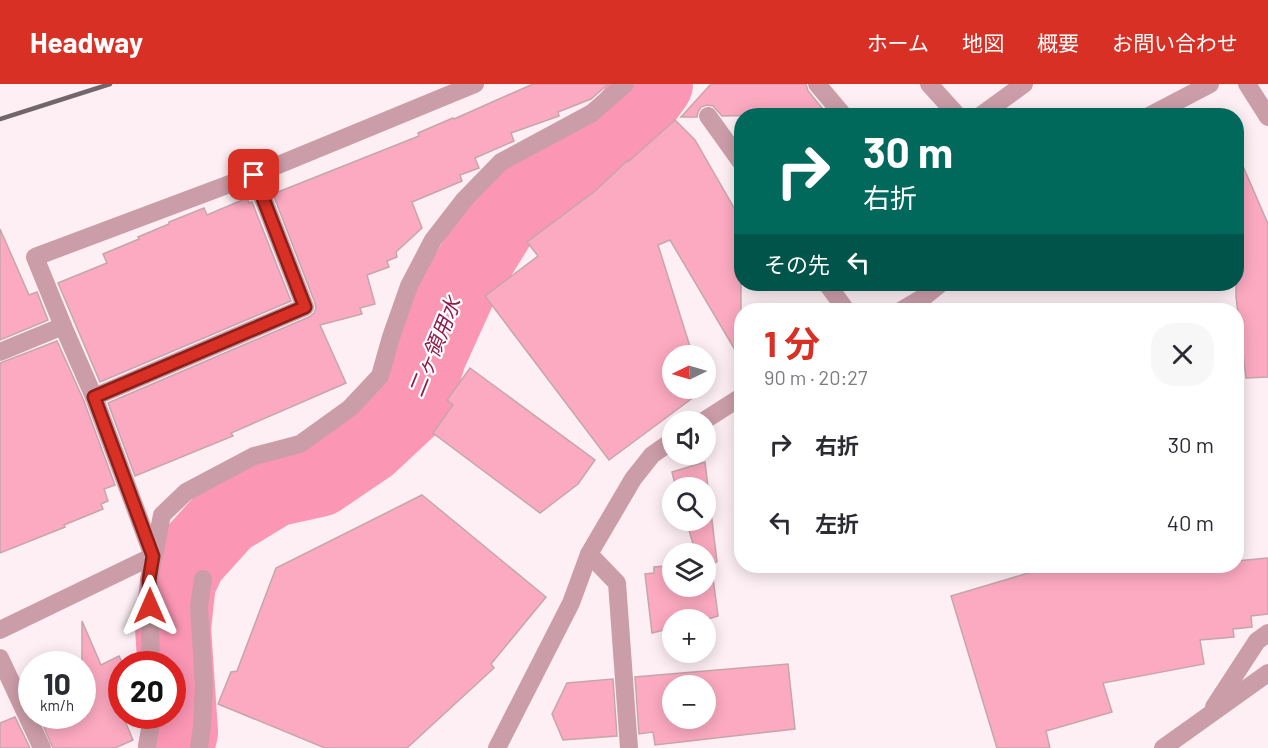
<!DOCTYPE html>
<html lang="ja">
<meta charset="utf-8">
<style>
body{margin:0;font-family:Barlow,"Noto Sans JP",sans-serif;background:#f7f7f7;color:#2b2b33;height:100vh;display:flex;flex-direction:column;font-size:22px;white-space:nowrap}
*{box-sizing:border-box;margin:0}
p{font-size:20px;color:#7c7c81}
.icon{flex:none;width:33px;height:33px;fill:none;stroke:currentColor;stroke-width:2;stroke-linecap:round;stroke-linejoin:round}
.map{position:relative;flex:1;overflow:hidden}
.panel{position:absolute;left:734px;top:219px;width:510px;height:270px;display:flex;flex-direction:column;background:#fff;border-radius:24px;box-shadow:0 3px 15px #0003}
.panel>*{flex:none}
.top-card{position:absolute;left:734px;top:24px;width:510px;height:183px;border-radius:24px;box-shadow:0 3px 15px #0003;background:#00695c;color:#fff;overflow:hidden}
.needle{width:39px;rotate:265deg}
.controls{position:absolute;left:662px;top:261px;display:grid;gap:12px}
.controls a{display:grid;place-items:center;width:54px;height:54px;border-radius:50%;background:#fff;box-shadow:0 3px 15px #0003;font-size:30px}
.speed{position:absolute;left:18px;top:567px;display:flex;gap:12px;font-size:30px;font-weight:700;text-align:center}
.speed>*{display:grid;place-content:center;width:78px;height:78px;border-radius:50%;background:#fff;box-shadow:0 3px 15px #0003;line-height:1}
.speed small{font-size:15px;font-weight:400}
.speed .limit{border:9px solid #d22;background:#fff;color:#111}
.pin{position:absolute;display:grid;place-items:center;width:51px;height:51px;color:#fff;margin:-26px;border-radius:12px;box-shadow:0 3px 9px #0006}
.me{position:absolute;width:66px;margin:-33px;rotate:0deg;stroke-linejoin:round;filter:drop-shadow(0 0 4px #0008)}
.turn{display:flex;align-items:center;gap:21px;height:126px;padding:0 30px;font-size:27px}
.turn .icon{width:78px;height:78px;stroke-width:2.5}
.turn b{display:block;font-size:42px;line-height:51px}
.then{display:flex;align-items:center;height:57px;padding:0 30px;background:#0003;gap:12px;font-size:22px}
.round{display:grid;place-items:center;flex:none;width:63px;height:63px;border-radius:24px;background:#f7f7f7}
.summary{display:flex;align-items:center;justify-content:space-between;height:102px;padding:0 30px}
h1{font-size:36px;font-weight:700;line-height:45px;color:#d93025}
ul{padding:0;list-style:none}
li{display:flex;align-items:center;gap:18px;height:78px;padding:0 30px}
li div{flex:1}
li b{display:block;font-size:22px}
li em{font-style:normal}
header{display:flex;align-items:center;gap:36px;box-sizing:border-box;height:84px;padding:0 30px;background:#d93025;color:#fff}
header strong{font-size:28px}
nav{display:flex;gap:33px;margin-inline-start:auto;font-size:21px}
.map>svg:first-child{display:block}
</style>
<header>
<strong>Headway</strong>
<nav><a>ホーム</a><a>地図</a><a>概要</a><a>お問い合わせ</a></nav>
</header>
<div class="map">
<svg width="1268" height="664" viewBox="0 0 1268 664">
<rect width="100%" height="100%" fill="#fdeff3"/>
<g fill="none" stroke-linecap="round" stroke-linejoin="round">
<!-- river -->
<path stroke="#fb96b5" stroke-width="76" d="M176,664L180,648L173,544L178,498L189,475L226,434L274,405L319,395L369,361L414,319L429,270L459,204L501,136L560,89L619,49L655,0"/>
</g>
<!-- building -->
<g fill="#fcaac1" stroke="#c6a5ad" stroke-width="1.5" fill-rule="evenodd">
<path d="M533,0H608L591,15L558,28L559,32L511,49L514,57L475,74L479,84L460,91L462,97L412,118L422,144L396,168L397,173L387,177L389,183L367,191L375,220L360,224L362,230L320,241L346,299L231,349L233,352L135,392L108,319L309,233L314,229L316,224L315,219L273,110L419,52L418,49L453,34L454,35Z"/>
<path d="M711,0H806L808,7L823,25V30L722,32L713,22L707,21L701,23L698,28L697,33H681Z"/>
<path d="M675,36L695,56L741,136V276L670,156L658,161L693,272H672V304H697L698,310L609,376L485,212L538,172L527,158L595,107L627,77L628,78Z"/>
<path d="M1236,66L1268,140V293L1246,294L1236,213Z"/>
<path d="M247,114L249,119L252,118L291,217L100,298L58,199L107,179L103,170L139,155L138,153L169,140V138L204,124L207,131Z"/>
<path d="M0,145L29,211L37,208L48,236L0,256Z"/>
<path d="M57,257L84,317L115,401L104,405L108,417L101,420L103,425L64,441L65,443L0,469V279Z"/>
<path d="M470,284L595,376L578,400L540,429L433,349L453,321L447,316Z"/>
<path d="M705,378L717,478L711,479L718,532L705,536H672V544L652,549L645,490L654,489V483L666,482V476L672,475V502H705V470H696L686,436H705V404H676L672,388Z"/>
<path d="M422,411L546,513L491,580L494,584L407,664H325L218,620L231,588L237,587L276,484Z"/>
<path d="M1268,474V530L1251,532L1252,543L1233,545L1234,553L1200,556L1204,580L1103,599L1112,628L1046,647L1050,664H997L951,512L1052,482H1236V477Z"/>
<path d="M82,537L101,581L119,572L123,580H122V611L115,614L122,628V632H123L133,656L115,664H53L39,632H82Z"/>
<path d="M788,580L795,645L655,661L653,648L639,650L635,593ZM672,602H705V634H672Z"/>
<path d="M613,595L617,652L563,656L552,630L567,599Z"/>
<path d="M15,633L30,664H0V639Z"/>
</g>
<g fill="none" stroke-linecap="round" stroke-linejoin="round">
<!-- service -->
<g stroke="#cb9da9" stroke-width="18">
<path d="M817,0L844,32"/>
<path d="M929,0L958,32"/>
<path d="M708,32L741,78"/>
<path d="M980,32L1024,0"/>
<path d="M827,200L846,226"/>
<path d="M94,313L305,223L254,91"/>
<path d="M589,470L617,499L629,664"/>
<path d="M153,472L94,313L63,242L35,173L254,91L475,0"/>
<path d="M0,574L42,664"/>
<path d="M151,580L149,496L162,431L186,408L254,372L300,360L350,324L380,292L391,253L409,202L433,156L464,116L501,78L592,29L625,0"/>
<path d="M147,664L152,632"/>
</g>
<!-- minor -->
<g stroke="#cb9da9" stroke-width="18">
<path d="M1247,0L1268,33"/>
<path d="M1149,32L1210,0"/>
<path d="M902,226L924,213L940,200"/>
<path d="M0,268L63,242"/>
<path d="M702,338L741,313"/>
<path d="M0,546L153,472"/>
<path d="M1214,623L1257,557L1268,549"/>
<path d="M199,664L202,642L204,602L199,523L203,495"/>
<path d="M497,664L571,519L589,470L633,395L652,371L672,357"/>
<path d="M1163,664L1268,589"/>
</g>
<!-- rail -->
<path stroke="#73666a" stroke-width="4.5" d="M0,35L110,0"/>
</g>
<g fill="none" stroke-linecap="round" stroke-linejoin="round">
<defs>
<path id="route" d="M150,522L149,496L153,472L94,313L305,223L254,91"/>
</defs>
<!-- route casing -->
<use href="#route" stroke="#8d1f18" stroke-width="15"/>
<!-- route -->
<use href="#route" stroke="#d93025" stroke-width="10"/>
</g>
<g text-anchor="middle" stroke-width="4.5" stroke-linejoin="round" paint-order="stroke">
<!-- water labels -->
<g font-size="21" font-style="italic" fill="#901c4d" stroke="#fff">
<text transform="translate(435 263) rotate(-68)" y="7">二ヶ領用水</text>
</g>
</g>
</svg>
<div class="controls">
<a><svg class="needle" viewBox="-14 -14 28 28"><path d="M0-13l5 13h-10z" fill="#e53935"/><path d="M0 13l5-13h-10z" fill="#7c7c81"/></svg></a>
<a><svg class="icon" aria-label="sound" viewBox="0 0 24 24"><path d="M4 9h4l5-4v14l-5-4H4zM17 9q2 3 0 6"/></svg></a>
<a><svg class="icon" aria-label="search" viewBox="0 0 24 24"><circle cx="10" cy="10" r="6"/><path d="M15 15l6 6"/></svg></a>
<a><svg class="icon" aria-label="layers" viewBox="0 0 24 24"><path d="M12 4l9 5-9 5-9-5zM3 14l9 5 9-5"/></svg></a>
<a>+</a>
<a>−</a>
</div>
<div class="speed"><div>10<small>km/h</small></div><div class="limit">20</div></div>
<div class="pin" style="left:254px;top:91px;background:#d93025"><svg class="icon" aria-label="arrive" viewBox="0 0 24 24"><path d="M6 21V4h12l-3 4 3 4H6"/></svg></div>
<svg class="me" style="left:150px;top:522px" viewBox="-20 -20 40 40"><path d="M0-17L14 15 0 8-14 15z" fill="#d93025" stroke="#fff" stroke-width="4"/></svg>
<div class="top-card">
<div class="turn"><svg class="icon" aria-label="right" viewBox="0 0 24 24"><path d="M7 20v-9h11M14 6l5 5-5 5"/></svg><div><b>30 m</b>右折</div></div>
<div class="then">その先<svg class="icon" aria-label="left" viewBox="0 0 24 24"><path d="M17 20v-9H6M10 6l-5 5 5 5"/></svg></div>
</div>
<section class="panel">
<div class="summary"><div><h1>1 分</h1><p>90 m · 20:27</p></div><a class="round"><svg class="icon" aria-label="close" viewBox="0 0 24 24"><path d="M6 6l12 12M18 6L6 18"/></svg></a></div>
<ul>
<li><svg class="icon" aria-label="right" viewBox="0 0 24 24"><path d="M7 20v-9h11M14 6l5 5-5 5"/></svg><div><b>右折</b></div><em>30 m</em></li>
<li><svg class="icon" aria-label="left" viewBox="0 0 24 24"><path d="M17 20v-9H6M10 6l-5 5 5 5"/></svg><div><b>左折</b></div><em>40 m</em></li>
</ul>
</section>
</div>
